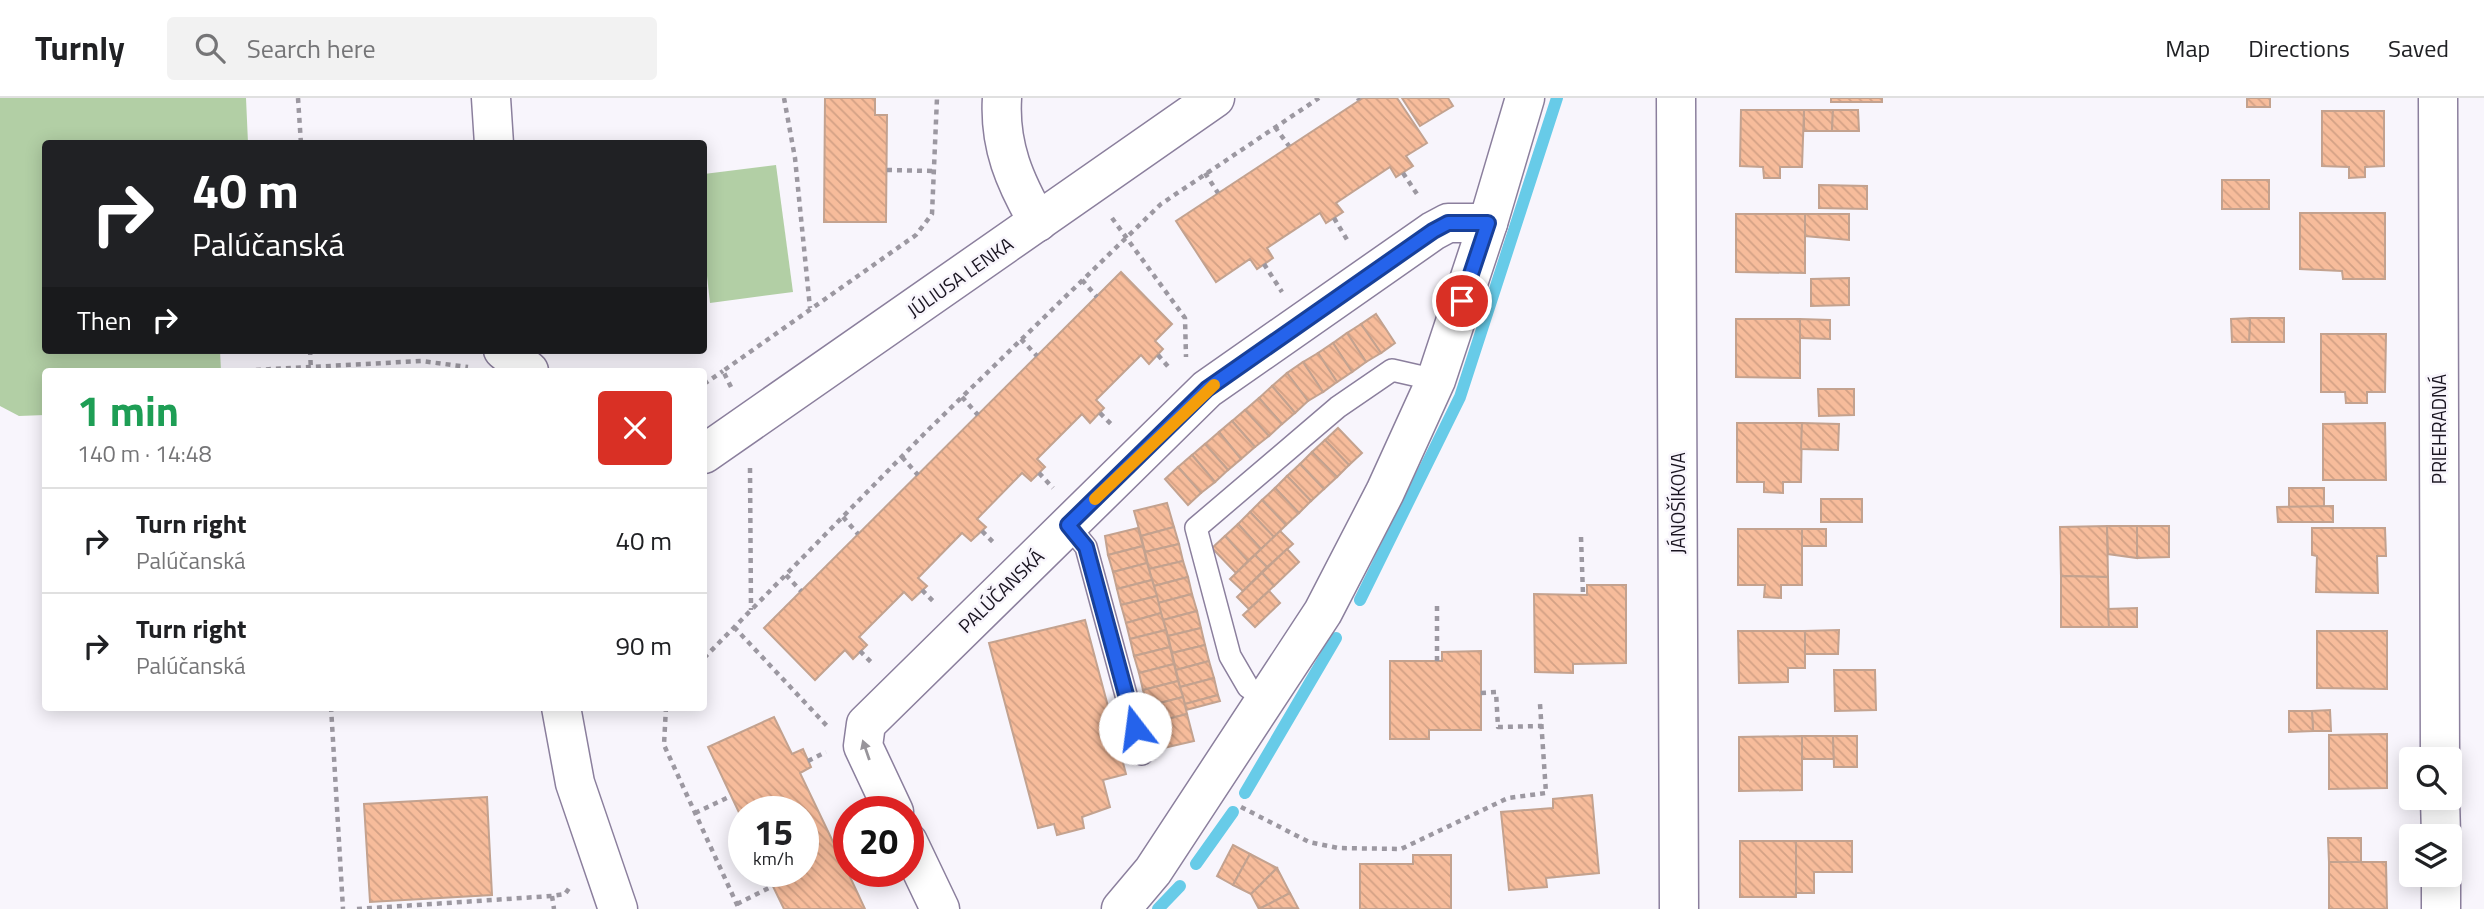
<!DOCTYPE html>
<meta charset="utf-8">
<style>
body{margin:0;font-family:"Titillium Web",sans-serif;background:#f2f2f2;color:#202124;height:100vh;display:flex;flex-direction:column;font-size:26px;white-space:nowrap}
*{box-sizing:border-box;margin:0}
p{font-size:23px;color:#757577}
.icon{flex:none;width:38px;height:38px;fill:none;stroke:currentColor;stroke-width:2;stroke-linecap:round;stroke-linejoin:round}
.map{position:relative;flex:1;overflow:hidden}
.drawer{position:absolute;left:42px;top:270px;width:665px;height:343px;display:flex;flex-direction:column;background:#fff;border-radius:7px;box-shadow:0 4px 18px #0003}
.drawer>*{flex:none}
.banner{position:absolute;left:42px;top:42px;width:665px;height:214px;border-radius:7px;box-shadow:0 4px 18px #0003;background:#202124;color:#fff;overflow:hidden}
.controls{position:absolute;left:2399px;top:649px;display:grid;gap:14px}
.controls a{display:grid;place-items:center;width:63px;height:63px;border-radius:7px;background:#fff;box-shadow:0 4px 18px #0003;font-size:35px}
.speed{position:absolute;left:728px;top:698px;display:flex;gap:14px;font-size:35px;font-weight:700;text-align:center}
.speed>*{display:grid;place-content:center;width:91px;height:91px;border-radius:50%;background:#fff;box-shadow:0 4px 18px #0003;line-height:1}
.speed small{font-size:18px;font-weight:400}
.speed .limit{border:10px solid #d22;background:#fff;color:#111}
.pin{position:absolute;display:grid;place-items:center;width:60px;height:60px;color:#fff;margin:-30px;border:4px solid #fff;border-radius:50%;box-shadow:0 2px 7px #0007}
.me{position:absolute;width:77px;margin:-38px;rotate:345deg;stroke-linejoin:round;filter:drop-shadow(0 0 5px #0008)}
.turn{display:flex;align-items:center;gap:24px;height:147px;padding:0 35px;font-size:32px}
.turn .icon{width:91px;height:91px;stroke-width:2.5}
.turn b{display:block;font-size:49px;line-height:60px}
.then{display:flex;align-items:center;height:66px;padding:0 35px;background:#0003;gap:14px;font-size:26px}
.round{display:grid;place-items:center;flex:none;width:74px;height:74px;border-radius:7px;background:#f2f2f2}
.head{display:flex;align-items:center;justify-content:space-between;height:119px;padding:0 35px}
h1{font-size:42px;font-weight:700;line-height:52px;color:#1e9e55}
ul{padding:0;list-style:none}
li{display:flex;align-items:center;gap:21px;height:105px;padding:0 35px;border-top:2px solid #e0e0e0}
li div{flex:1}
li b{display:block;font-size:26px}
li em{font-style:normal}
header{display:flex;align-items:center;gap:42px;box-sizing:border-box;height:98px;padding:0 35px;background:#fff;border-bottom:2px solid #e0e0e0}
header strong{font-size:33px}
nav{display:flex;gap:38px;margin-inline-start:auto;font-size:24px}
.search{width:490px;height:63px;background:#f2f2f2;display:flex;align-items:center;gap:18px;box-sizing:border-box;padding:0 24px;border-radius:7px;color:#757577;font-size:26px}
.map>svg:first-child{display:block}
</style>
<header>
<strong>Turnly</strong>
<div class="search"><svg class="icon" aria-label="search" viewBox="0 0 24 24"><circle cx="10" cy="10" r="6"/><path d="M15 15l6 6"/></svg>Search here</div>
<nav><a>Map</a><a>Directions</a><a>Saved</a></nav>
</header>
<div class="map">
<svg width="2484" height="811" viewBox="0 0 2484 811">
<defs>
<pattern id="building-back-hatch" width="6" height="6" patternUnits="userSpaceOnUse" patternTransform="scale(1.75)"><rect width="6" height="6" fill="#f7bc9b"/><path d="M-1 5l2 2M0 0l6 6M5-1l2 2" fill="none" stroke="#d3a185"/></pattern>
</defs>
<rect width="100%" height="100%" fill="#f8f5fc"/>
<!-- grass -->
<g fill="#b2cfa5">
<path d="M0,0H246L248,45L46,46V252H220L221,273H46L45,317L19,318L0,308Z"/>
<path d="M776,67L793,194L710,205L704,151V76Z"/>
</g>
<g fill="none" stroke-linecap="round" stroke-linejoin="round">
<!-- stream -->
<g stroke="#67cbe8" stroke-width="12">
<path d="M1360,502L1460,299L1557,0"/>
<path d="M1245,695L1336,540"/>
<path d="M1196,766L1233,714"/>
<path d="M1158,811L1180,788"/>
</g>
</g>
<!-- building -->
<g fill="url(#building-back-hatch)" stroke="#c3a28f" stroke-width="2">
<path d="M825,0H875V17H887L886,124H824Z"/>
<path d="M1363,0H1397L1427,45L1406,58L1413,68L1396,79L1390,69L1336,105L1343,114L1326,125L1320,115L1267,150L1273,160L1257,171L1250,161L1216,184L1176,123Z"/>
<path d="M1402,0H1448L1453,8L1420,28Z"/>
<rect x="1831" y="0" width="51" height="4"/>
<rect x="2247" y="0" width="23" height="9"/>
<path d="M1741,12H1804L1802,69H1780V80H1764L1763,69L1740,68Z"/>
<path d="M1804,12H1833L1832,33H1804Z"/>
<path d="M1833,12H1858L1859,33H1832Z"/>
<path d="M2322,13H2384V68L2365,69V79L2349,80V69L2322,68Z"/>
<rect x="2222" y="82" width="47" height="29"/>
<path d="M1819,87L1867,88V111L1819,110Z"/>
<path d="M2300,115H2385V181H2343L2342,173L2300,171Z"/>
<path d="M1736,116H1805V175L1736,174Z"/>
<path d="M1805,116H1849V142L1805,138Z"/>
<path d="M1121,174L1172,226L1155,243L1163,251L1149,266L1141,257L1096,302L1104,310L1090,325L1082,316L1037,361L1045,369L1031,383L1022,375L977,421L986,429L971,443L962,435L918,480L927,488L912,502L904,494L859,539L867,547L853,561L845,552L815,582L764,530Z"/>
<path d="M1849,180V207L1811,208V181Z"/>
<path d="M1376,216L1395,245L1381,255L1361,226Z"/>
<path d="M2250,220H2284V244H2249Z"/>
<path d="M2250,220L2249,244H2232L2231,221Z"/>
<path d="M1736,221H1800V280L1736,279Z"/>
<path d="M1800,221L1830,222V241L1800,240Z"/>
<path d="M1361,226L1381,255L1366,264L1347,235Z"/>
<path d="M1347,235L1366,264L1352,274L1333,245Z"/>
<path d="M2321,236H2386L2385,294H2367V305H2346L2345,294H2321Z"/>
<path d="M1333,245L1352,274L1337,284L1318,255Z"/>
<path d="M1318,255L1337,284L1323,294L1303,264Z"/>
<path d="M1303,264L1323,294L1308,303L1287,275Z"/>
<path d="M1287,275L1308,303L1295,315L1272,288Z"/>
<path d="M1272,288L1295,315L1282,326L1259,300Z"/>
<path d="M1818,291H1854V317L1819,318Z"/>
<path d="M1259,300L1282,326L1269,338L1245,312Z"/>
<path d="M1245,312L1269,338L1255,349L1232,323Z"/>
<path d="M1232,323L1255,349L1241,361L1219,334Z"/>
<path d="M1737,325H1802L1801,384H1783V395L1764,394V384H1737Z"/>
<path d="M1802,325L1839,326L1838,352L1801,351Z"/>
<path d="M2385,325L2386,382H2323V326Z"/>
<path d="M1338,330L1362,355L1349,367L1325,342Z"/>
<path d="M1219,334L1241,361L1228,372L1205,346Z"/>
<path d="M1325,342L1349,367L1337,379L1312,354Z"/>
<path d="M1205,346L1228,372L1215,384L1192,357Z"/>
<path d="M1312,354L1337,379L1324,391L1300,366Z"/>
<path d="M1192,357L1215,384L1201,395L1178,369Z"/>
<path d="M1300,366L1324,391L1311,403L1287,378Z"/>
<path d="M1178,369L1201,395L1188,407L1165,381Z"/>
<path d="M1287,378L1311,403L1299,415L1275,390Z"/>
<path d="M1275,390L1299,415L1286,427L1262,402Z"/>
<rect x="2289" y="390" width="35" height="19"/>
<rect x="1821" y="401" width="41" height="23"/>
<path d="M1262,402L1286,427L1274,439L1250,414Z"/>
<path d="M1167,405L1174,429L1141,438L1134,413Z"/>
<path d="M2333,408V424H2278L2277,409Z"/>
<path d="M1250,414L1274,439L1261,451L1238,426Z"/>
<path d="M1238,426L1261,451L1248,463L1225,438Z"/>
<path d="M2107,428L2108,479L2061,478L2060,429Z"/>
<path d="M2107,428H2137V460L2108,456Z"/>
<path d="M2137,428H2169V459L2137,460Z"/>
<path d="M1174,429L1179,446L1145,454L1141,438Z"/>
<path d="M1138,430L1143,448L1108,457L1105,438Z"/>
<path d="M2312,430H2385L2386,458H2377L2378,495L2316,494L2317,458L2312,457Z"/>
<path d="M1738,431H1802V487H1781V500L1764,499L1765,487H1738Z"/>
<rect x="1802" y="431" width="24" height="17"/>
<path d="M1280,433L1293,446L1267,469L1255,457Z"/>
<path d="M1225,438L1248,463L1236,475L1212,450Z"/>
<path d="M1179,446L1183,463L1149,471L1145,454Z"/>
<path d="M1143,448L1147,465L1113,474L1108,457Z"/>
<path d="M1287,451L1299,464L1274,488L1262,475Z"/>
<path d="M1255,457L1267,469L1243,493L1230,481Z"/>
<path d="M1183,463L1188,479L1154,488L1149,471Z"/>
<path d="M1147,465L1152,482L1117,491L1113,474Z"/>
<path d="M1262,475L1274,488L1249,511L1237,499Z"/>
<path d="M2061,478L2108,479L2109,529H2061Z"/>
<path d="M1188,479L1192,496L1158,505L1154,488Z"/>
<path d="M1152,482L1157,498L1121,507L1117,491Z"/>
<path d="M1587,487H1626V565L1573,566V575L1535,574L1534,496L1587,497Z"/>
<path d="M1269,493L1280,505L1255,529L1243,517Z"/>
<path d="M1192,496L1197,513L1163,522L1158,505Z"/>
<path d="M1157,498L1161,515L1126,525L1121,507Z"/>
<path d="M2137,510V529H2109L2108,511Z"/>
<path d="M1197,513L1201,530L1168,538L1163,522Z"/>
<path d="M1161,515L1166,532L1130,541L1126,525Z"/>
<path d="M1085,522L1126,676L1103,682L1110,709L1082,719L1084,730L1057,737L1054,726L1038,730L989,545Z"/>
<path d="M1201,530L1205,547L1172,555L1168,538Z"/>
<path d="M1166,532L1170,549L1134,558L1130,541Z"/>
<path d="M1839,532L1838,556H1805V533Z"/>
<path d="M1738,533H1805V570H1788V584L1739,585Z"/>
<path d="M2317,533H2387V591L2317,590Z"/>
<path d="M1205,547L1209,563L1176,572L1172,555Z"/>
<path d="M1170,549L1174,566L1139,575L1134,558Z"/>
<path d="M1481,553V632H1429V641H1390V563H1442V554Z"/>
<path d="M1209,563L1214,580L1180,589L1176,572Z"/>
<path d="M1174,566L1178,583L1143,592L1139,575Z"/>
<path d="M1834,572H1875L1876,612L1835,613Z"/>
<path d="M1214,580L1218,597L1185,606L1180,589Z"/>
<path d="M1178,583L1183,599L1148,608L1143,592Z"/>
<path d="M1218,597L1220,603L1186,612L1185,606Z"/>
<path d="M1183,599L1187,616L1152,625L1148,608Z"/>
<path d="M2330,612L2331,633H2313L2312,613Z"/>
<path d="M2289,613H2312L2313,633L2289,634Z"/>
<path d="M1187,616L1194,643L1159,651L1152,625Z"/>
<path d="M774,619L792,656L803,651L811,669L800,675L835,748L845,743L849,763L844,766L865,811H784L766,774H803V714H744V725L708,649Z"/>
<path d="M2387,636V690L2329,691V637Z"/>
<path d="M1802,638H1833L1834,661H1802Z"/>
<path d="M1802,638V692L1739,693V639Z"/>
<path d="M1833,638H1857V669H1834Z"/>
<path d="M1592,697L1599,775L1546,780L1547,789L1509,792L1501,714L1553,710V701Z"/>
<path d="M487,699L492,797L370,804L364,706Z"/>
<path d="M2328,740H2361V764H2329Z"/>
<rect x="1740" y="743" width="56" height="56"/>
<path d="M1796,743H1852V774H1814V795H1796Z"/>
<path d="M1233,747L1250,756L1233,787L1217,778Z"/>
<path d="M1250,756L1277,770L1251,796L1233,787Z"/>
<path d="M1413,757H1451V811H1360V766H1413Z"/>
<path d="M2329,764H2386L2387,811H2329Z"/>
<path d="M1277,770L1290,795L1259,811L1251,796Z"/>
<path d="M1290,795L1298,810L1259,811Z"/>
</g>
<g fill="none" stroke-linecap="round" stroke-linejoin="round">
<defs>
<g id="service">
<path d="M1068,427L1086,449L1142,656"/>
<path d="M1266,601L1248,589L1230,558L1196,430L1338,309L1392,272L1436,282"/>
</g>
<g id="minor">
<path d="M491,0L494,46"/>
<path d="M1002,0C999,48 1015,84 1038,124"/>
<path d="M1676,0L1679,811"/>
<path d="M2438,0L2440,662"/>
<path d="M503,252L529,273"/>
<path d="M704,356L1215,0"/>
<path d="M561,609L575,685L618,811"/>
<path d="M2440,700L2441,738"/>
<path d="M894,714L863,648L866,626L1207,291L1433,133L1448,125H1488"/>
<path d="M908,744L940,811"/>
<path d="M2441,777V811"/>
<path d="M1121,811L1153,773L1323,514L1385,394L1436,282L1488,125L1525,0"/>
</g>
</defs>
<!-- service casing -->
<use href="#service" stroke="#8b7f9d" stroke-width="24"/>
<!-- minor casing -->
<use href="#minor" stroke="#8b7f9d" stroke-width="41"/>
<!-- path -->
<g stroke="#9c98a1" stroke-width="4.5" stroke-dasharray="5 5" stroke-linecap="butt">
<path d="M298,0L301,46"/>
<path d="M784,0L795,60L810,210"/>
<path d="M1358,0L1359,2"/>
<path d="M1275,29L1289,48"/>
<path d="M887,72L934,73"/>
<path d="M1205,75L1218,95"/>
<path d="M1403,75L1419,99"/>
<path d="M1112,120L1185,220L1186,259"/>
<path d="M1334,120L1349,145"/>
<path d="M1264,166L1282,194"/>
<path d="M1082,182L1097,199"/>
<path d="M1021,241L1037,258"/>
<path d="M310,252L311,273"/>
<path d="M1158,257L1171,272"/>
<path d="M236,273L421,263L468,269"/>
<path d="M704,286L723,273"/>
<path d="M731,289L723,273L916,137L932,116L937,0"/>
<path d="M962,299L978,317"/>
<path d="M1100,315L1114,329"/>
<path d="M902,359L918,377"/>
<path d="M750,370L751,512"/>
<path d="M1039,375L1053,390"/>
<path d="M843,419L858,436"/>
<path d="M982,433L996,447"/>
<path d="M1581,439L1583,497"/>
<path d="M786,477L801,493"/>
<path d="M922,492L934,504"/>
<path d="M734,529L827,628"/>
<path d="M860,553L872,565"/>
<path d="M704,560L927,333L1161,106L1319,0"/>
<path d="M1437,563V505"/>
<path d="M1481,595L1496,594L1498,629L1542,628"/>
<path d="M331,609L343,811"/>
<path d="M666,609L664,647L739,811"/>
<path d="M808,663L826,654"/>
<path d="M1241,709L1309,744L1338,750L1401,751L1508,700L1546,695L1540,606"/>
<path d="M695,715L731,698"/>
<path d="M552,798L554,811"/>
<path d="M737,806L773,788"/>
<path d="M357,811L552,798L565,796L570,789"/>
</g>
<!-- service -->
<use href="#service" stroke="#fff" stroke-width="21"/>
<!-- minor -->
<use href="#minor" stroke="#fff" stroke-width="38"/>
</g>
<!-- one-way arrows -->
<defs><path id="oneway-solid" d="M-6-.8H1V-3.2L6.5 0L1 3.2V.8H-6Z" transform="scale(1.75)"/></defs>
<use fill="#98959b" href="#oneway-solid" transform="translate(866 652) rotate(-109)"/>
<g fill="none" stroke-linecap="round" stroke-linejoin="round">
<defs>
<path id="route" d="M1135,630L1086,449L1068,427L1207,291L1433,133L1448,125H1488L1462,203"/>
</defs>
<!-- route casing -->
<use href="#route" stroke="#184099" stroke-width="18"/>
<!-- route -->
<use href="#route" stroke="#2563eb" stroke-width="12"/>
<!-- slow -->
<path stroke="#f59e0b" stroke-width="12" d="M1095,401L1214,287"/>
</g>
<g text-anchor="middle" stroke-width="5" stroke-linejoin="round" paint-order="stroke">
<!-- street labels -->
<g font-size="19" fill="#191420" stroke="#f8f5fc">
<text transform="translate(960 179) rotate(-35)" y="7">JÚLIUSA LENKA</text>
<text transform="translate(2439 331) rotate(-90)" y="7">PRIEHRADNÁ</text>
<text transform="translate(1678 405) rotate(-90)" y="7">JÁNOŠÍKOVA</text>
<text transform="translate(1001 493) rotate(-44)" y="7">PALÚČANSKÁ</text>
</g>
</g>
</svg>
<div class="controls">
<a><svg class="icon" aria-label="search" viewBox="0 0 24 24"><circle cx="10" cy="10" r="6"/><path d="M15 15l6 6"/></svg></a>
<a><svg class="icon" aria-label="layers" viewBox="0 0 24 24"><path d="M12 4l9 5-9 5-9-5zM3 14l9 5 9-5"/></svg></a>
</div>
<div class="speed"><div>15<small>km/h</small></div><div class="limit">20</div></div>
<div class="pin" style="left:1462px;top:203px;background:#d93025"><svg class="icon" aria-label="arrive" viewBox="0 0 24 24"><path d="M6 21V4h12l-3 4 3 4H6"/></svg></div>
<svg class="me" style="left:1135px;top:630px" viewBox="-20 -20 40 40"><circle r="19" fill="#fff"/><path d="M0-13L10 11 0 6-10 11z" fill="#2563eb"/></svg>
<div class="banner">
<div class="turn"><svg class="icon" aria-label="right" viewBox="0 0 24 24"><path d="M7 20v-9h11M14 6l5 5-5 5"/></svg><div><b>40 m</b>Palúčanská</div></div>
<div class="then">Then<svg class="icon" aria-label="right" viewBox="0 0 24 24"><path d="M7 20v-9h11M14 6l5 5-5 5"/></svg></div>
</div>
<section class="drawer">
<div class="head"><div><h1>1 min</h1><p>140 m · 14:48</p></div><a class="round" style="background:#d93025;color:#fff"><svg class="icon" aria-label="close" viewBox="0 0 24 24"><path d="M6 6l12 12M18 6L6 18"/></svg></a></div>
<ul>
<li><svg class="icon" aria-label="right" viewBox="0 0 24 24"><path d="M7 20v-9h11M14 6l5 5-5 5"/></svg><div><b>Turn right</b><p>Palúčanská</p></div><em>40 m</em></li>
<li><svg class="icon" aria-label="right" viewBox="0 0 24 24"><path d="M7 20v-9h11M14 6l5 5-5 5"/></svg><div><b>Turn right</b><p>Palúčanská</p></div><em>90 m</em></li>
</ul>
</section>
</div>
